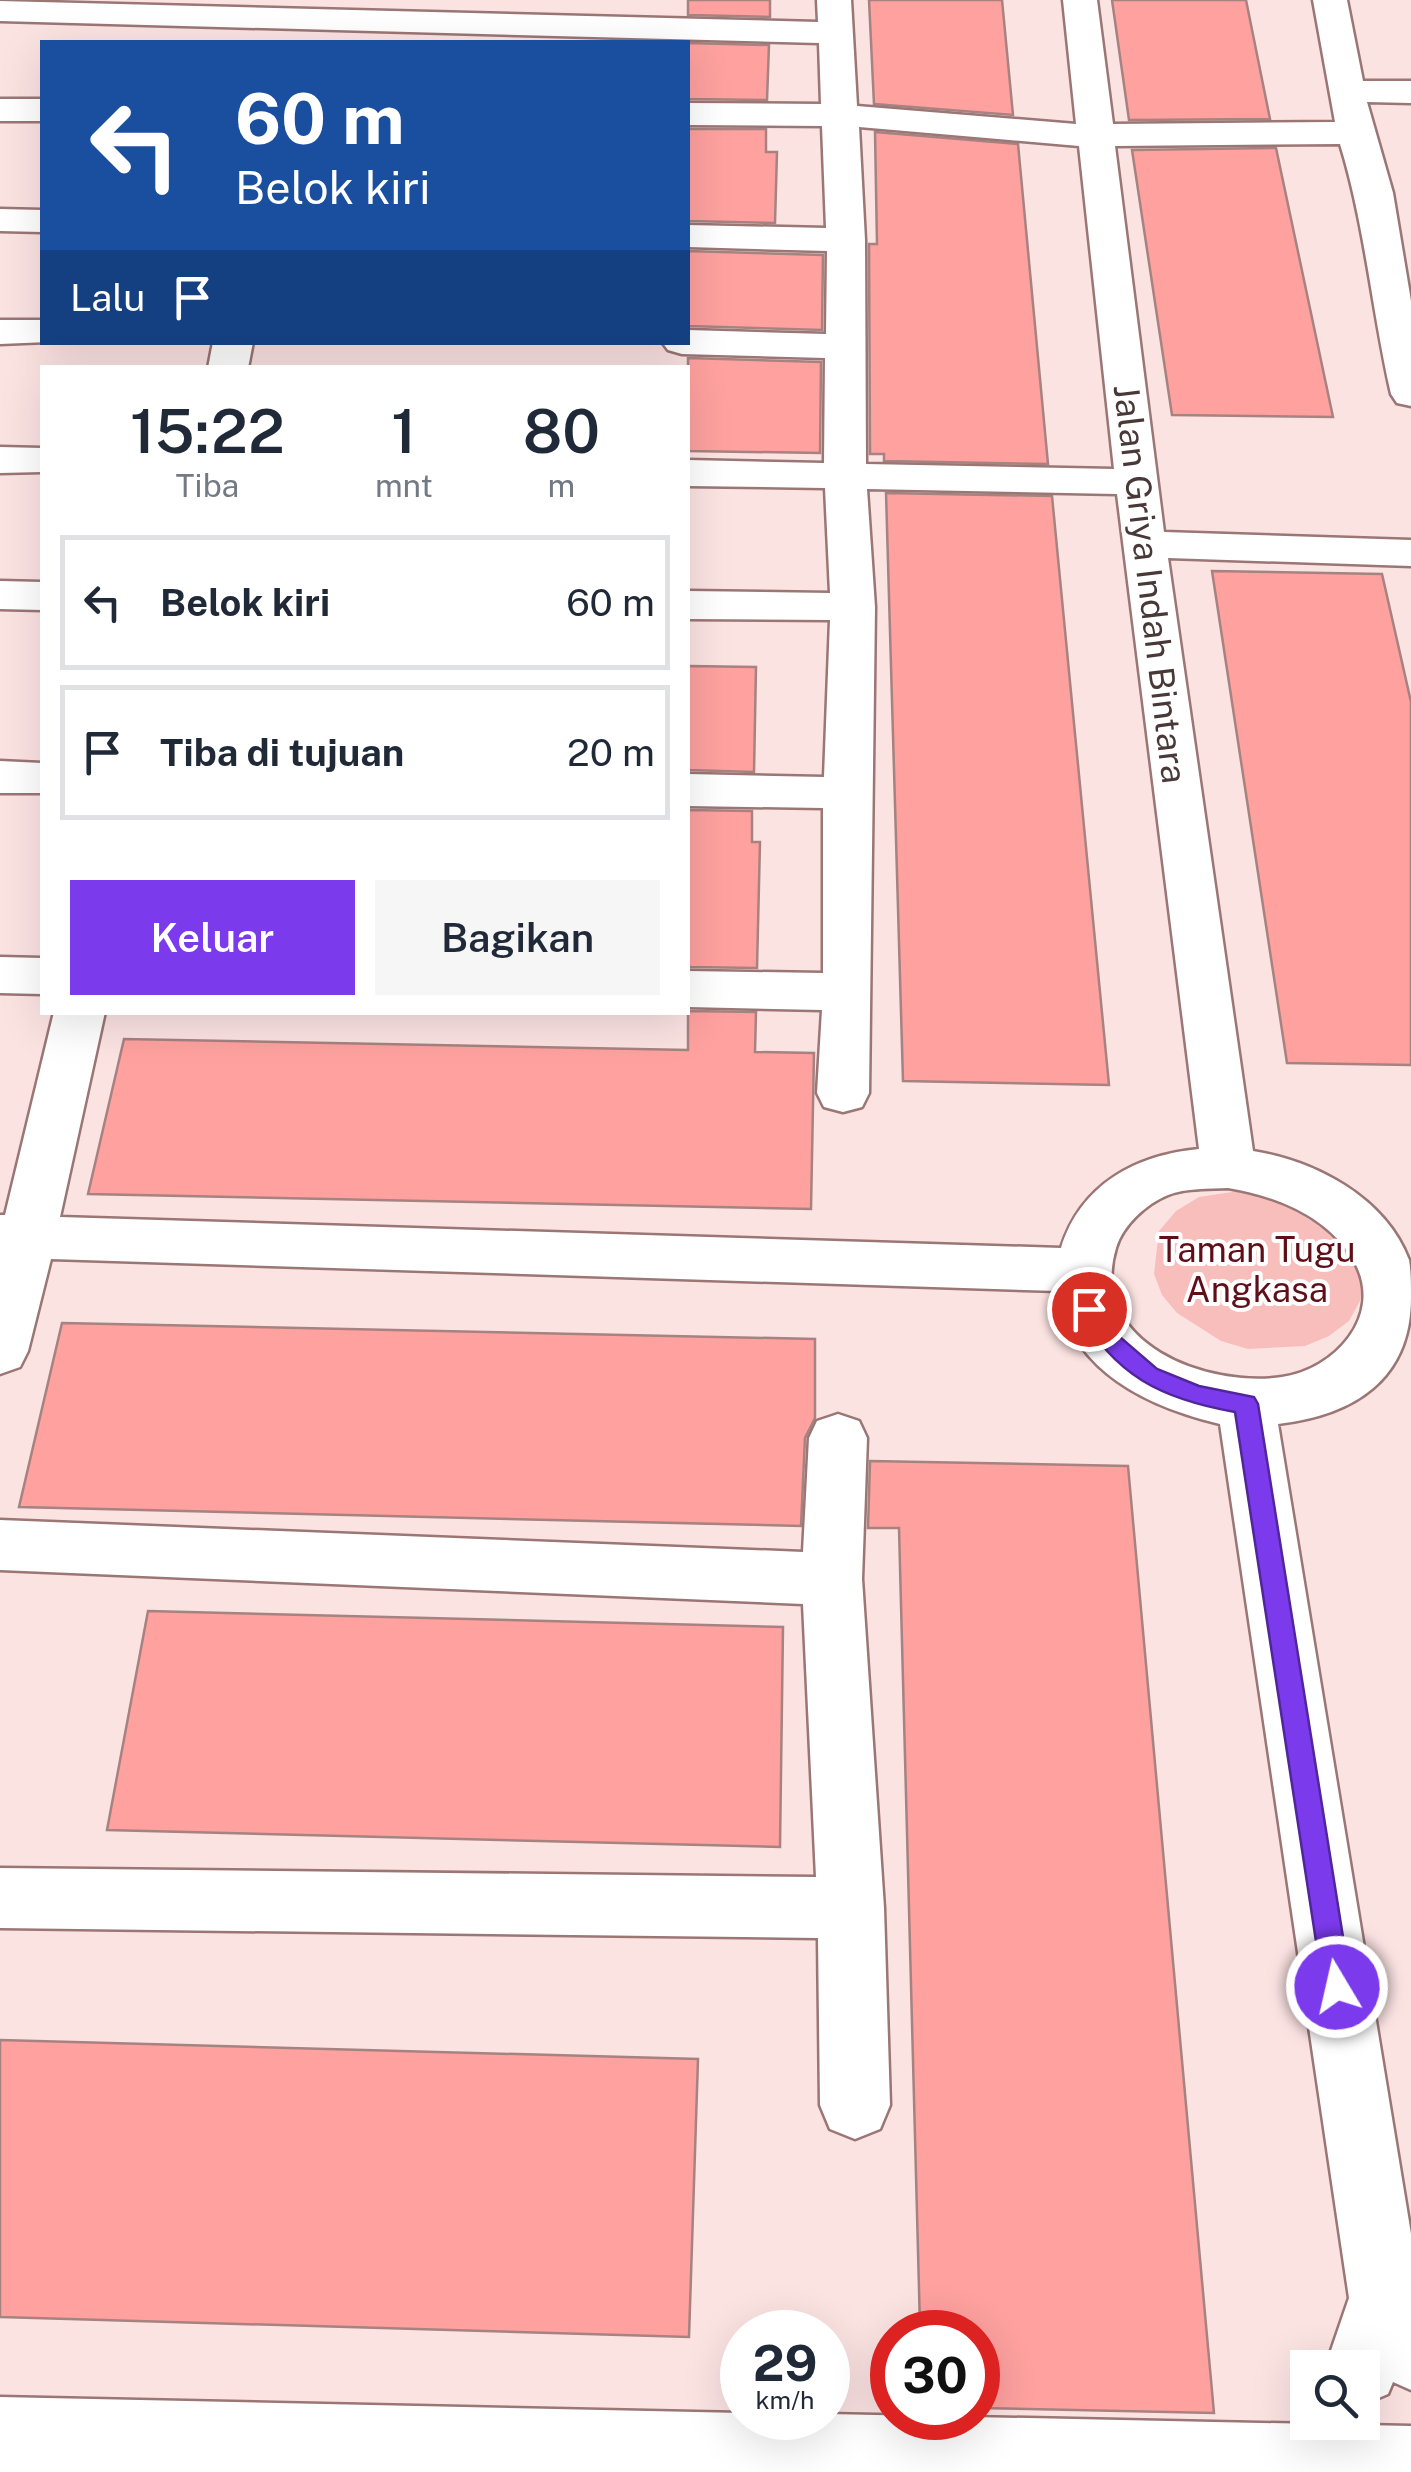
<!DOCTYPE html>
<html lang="id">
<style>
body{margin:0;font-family:"Public Sans",sans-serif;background:#f6f6f7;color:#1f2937;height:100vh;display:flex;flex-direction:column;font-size:38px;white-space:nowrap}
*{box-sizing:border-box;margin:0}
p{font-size:32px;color:#747a83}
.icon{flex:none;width:55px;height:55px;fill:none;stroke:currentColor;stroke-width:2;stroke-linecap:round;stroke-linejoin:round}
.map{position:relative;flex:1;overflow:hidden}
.drawer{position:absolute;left:40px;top:365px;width:650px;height:650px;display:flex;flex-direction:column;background:#fff;border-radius:0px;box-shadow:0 10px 40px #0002}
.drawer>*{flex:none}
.banner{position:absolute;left:40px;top:40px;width:650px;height:305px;border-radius:0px;box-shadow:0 10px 40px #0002;background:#1a4fa0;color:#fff;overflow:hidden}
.controls{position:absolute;left:1290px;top:2350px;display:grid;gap:20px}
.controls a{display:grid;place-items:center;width:90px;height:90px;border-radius:0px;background:#fff;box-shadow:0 10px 40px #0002;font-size:50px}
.speed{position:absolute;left:720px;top:2310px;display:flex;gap:20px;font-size:50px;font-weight:700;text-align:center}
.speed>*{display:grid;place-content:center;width:130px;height:130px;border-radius:50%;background:#fff;box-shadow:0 10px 40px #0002;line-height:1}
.speed small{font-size:25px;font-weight:400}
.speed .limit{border:15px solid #d22;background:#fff;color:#111}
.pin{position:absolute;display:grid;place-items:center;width:85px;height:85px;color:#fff;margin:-42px;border:5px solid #fff;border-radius:50%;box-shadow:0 2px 10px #0007}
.me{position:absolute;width:110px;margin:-55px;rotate:351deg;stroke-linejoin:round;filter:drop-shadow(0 0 8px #0008)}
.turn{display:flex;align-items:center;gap:35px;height:210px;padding:0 30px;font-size:45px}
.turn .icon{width:130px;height:130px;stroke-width:2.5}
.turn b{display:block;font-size:70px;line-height:85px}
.then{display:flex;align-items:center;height:95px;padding:0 30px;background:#0003;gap:20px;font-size:38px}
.eta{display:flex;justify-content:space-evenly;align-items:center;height:170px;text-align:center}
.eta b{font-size:60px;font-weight:600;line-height:70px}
.primary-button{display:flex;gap:20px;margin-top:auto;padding:20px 30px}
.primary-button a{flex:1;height:115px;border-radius:0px;background:#7c3aed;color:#fff;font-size:40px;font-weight:600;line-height:115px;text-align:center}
.primary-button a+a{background:#f6f6f7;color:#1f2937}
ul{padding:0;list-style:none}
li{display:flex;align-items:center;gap:30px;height:135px;margin:0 20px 15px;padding:0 10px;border:5px solid #e0e1e3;border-radius:0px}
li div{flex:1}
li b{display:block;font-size:38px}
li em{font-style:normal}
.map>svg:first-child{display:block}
</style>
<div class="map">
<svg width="1411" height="2472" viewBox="0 0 1411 2472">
<rect width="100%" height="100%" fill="#fbe3e2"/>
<!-- green -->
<path fill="#f7bebc" d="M1259,1188L1332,1219L1364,1279L1360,1301L1349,1321L1329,1336L1305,1346L1248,1349L1221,1341L1177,1313L1162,1295L1154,1274L1159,1231L1176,1211L1199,1197Z"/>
<!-- building -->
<g fill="#fea19f" stroke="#a68280" stroke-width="2.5">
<path d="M688,0H770V17L688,15Z"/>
<path d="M869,0H1002L1013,115L874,104Z"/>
<path d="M1112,0H1246L1270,119L1129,120Z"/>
<path d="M688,43L769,45L767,100L688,99Z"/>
<path d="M688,129H766V152H777L775,223L688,221Z"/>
<path d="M875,132L1018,144L1048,464L884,461V454H870L869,244H877Z"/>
<path d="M1276,148L1333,417L1172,415L1132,150Z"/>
<path d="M688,251L823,255L822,330L688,326Z"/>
<path d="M688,358L821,362L820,453L688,451Z"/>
<path d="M886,493L1052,496L1109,1085L903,1081Z"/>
<path d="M1212,571L1382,574L1411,702V1065L1287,1063Z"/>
<path d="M688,666L756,667L754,772L688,770Z"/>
<path d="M688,810L752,811V842H760L757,968L688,967Z"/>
<path d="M688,1011L756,1012L755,1052L814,1053L811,1209L88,1194L124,1039L688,1050Z"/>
<path d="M62,1323L815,1339V1418L805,1438L801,1526L19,1507Z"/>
<path d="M870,1461L1128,1466L1214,2413L978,2408V2329L920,2327L899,1528H868Z"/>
<path d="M148,1611L783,1627L780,1847L107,1830Z"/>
<path d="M0,2040L698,2059L689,2337L0,2317Z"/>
</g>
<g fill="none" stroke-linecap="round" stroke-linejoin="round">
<defs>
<g id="minor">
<path d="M817,0H851L857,106L1076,124L1063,0H1097L1113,124L1335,122L1313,0H1347L1363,81H1411V103L1367,102L1393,193L1411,301V406L1397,403L1391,394C1372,311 1365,225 1340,144L1115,146L1164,532L1411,540V566L1168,558L1253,1151C1315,1161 1385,1197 1409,1260C1411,1271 1411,1285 1411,1297C1411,1379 1355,1415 1278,1424L1411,2234V2390L1393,2382L1388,2394L1362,2405V2368H1325L1349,2298L1220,1424C1149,1407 1072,1372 1058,1291L51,1259L28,1351L20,1367L0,1374V1215H5L54,1012H105L60,1217L1061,1248C1081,1184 1136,1155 1199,1149L1117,494L867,489L875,607L869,1093L862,1107L843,1112L824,1107L817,1093L822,1010L688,1007V971L823,973V808L688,806V774L824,777L830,620L688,619V591L830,593L825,488L688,486V460L824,463L825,358L682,354L668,350L662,342H688V330L826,334L827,251L688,247V225L826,228L822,126L688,125V103L821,104L819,43L0,21V1L818,22ZM859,127L1079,146L1114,469L866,464L865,240ZM1228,1188C1276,1196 1329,1216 1355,1263C1384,1316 1334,1370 1282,1377C1208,1388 1087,1344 1116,1248C1123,1225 1146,1204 1168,1195C1186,1188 1209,1189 1228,1188Z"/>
<rect x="0" y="99" width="42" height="22"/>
<path d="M0,209L42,210V232L0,231Z"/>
<path d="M0,320H42V342H48L0,344Z"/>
<path d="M213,342H253L248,368H208Z"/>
<path d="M0,447L42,448V472L0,473Z"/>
<path d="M0,581L42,582V610L0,609Z"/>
<path d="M0,761L42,763V793H0Z"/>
<path d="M0,957L42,958V994L0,993Z"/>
<path d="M838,1414L859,1421L867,1438L862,1579L884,1908L890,2105L880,2129L855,2139L830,2129L820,2105L818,1938L0,1928V1868L816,1877L803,1604L0,1570V1520L803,1552L809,1438L817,1421Z"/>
<path d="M0,2397L742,2413V2418H828V2414L1411,2426V2472H0Z"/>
</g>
</defs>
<!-- minor casing -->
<use href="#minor" stroke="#9a7675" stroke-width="5"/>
<!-- minor -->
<use href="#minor" fill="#fff" fill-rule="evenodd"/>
</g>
<!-- route -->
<path fill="#7c3aed" stroke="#51269a" stroke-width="2.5" d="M1089,1300L1097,1302L1121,1338L1157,1369L1199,1386L1254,1397L1258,1404L1351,1987L1347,1996L1337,2000L1327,1996L1323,1987L1235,1412C1162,1399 1114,1376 1078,1309L1081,1302Z"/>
<g text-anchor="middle" stroke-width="8" stroke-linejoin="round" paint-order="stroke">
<!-- street labels -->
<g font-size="35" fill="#483938" stroke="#fff">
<text transform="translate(1150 584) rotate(83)" y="12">Jalan Griya Indah Bintara</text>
</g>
<!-- park labels -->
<g font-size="35" fill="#600f18" stroke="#fff">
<text x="1257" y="1262">Taman Tugu<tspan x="1257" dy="40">Angkasa</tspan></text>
</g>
</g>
</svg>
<div class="controls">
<a><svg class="icon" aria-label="search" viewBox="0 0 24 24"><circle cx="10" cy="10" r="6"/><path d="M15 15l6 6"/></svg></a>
</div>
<div class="speed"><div>29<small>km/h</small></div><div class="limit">30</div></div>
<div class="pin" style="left:1089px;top:1309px;background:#d93025"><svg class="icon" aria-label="arrive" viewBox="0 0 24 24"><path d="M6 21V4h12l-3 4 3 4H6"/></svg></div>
<svg class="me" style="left:1337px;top:1987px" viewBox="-20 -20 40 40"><circle r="17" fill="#7c3aed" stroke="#fff" stroke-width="3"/><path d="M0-11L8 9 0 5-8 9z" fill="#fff"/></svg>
<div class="banner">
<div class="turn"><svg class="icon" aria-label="left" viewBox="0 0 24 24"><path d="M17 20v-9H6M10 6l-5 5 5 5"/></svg><div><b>60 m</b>Belok kiri</div></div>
<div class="then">Lalu<svg class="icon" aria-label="arrive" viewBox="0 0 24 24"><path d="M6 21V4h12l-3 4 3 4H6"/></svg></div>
</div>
<section class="drawer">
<div class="eta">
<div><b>15:22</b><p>Tiba</p></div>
<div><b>1</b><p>mnt</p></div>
<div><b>80</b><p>m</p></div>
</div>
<ul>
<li><svg class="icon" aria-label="left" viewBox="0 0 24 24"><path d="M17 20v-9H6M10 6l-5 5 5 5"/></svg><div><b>Belok kiri</b></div><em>60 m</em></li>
<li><svg class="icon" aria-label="arrive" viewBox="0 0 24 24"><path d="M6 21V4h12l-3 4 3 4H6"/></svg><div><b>Tiba di tujuan</b></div><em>20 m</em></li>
</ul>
<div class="primary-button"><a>Keluar</a><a>Bagikan</a></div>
</section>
</div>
